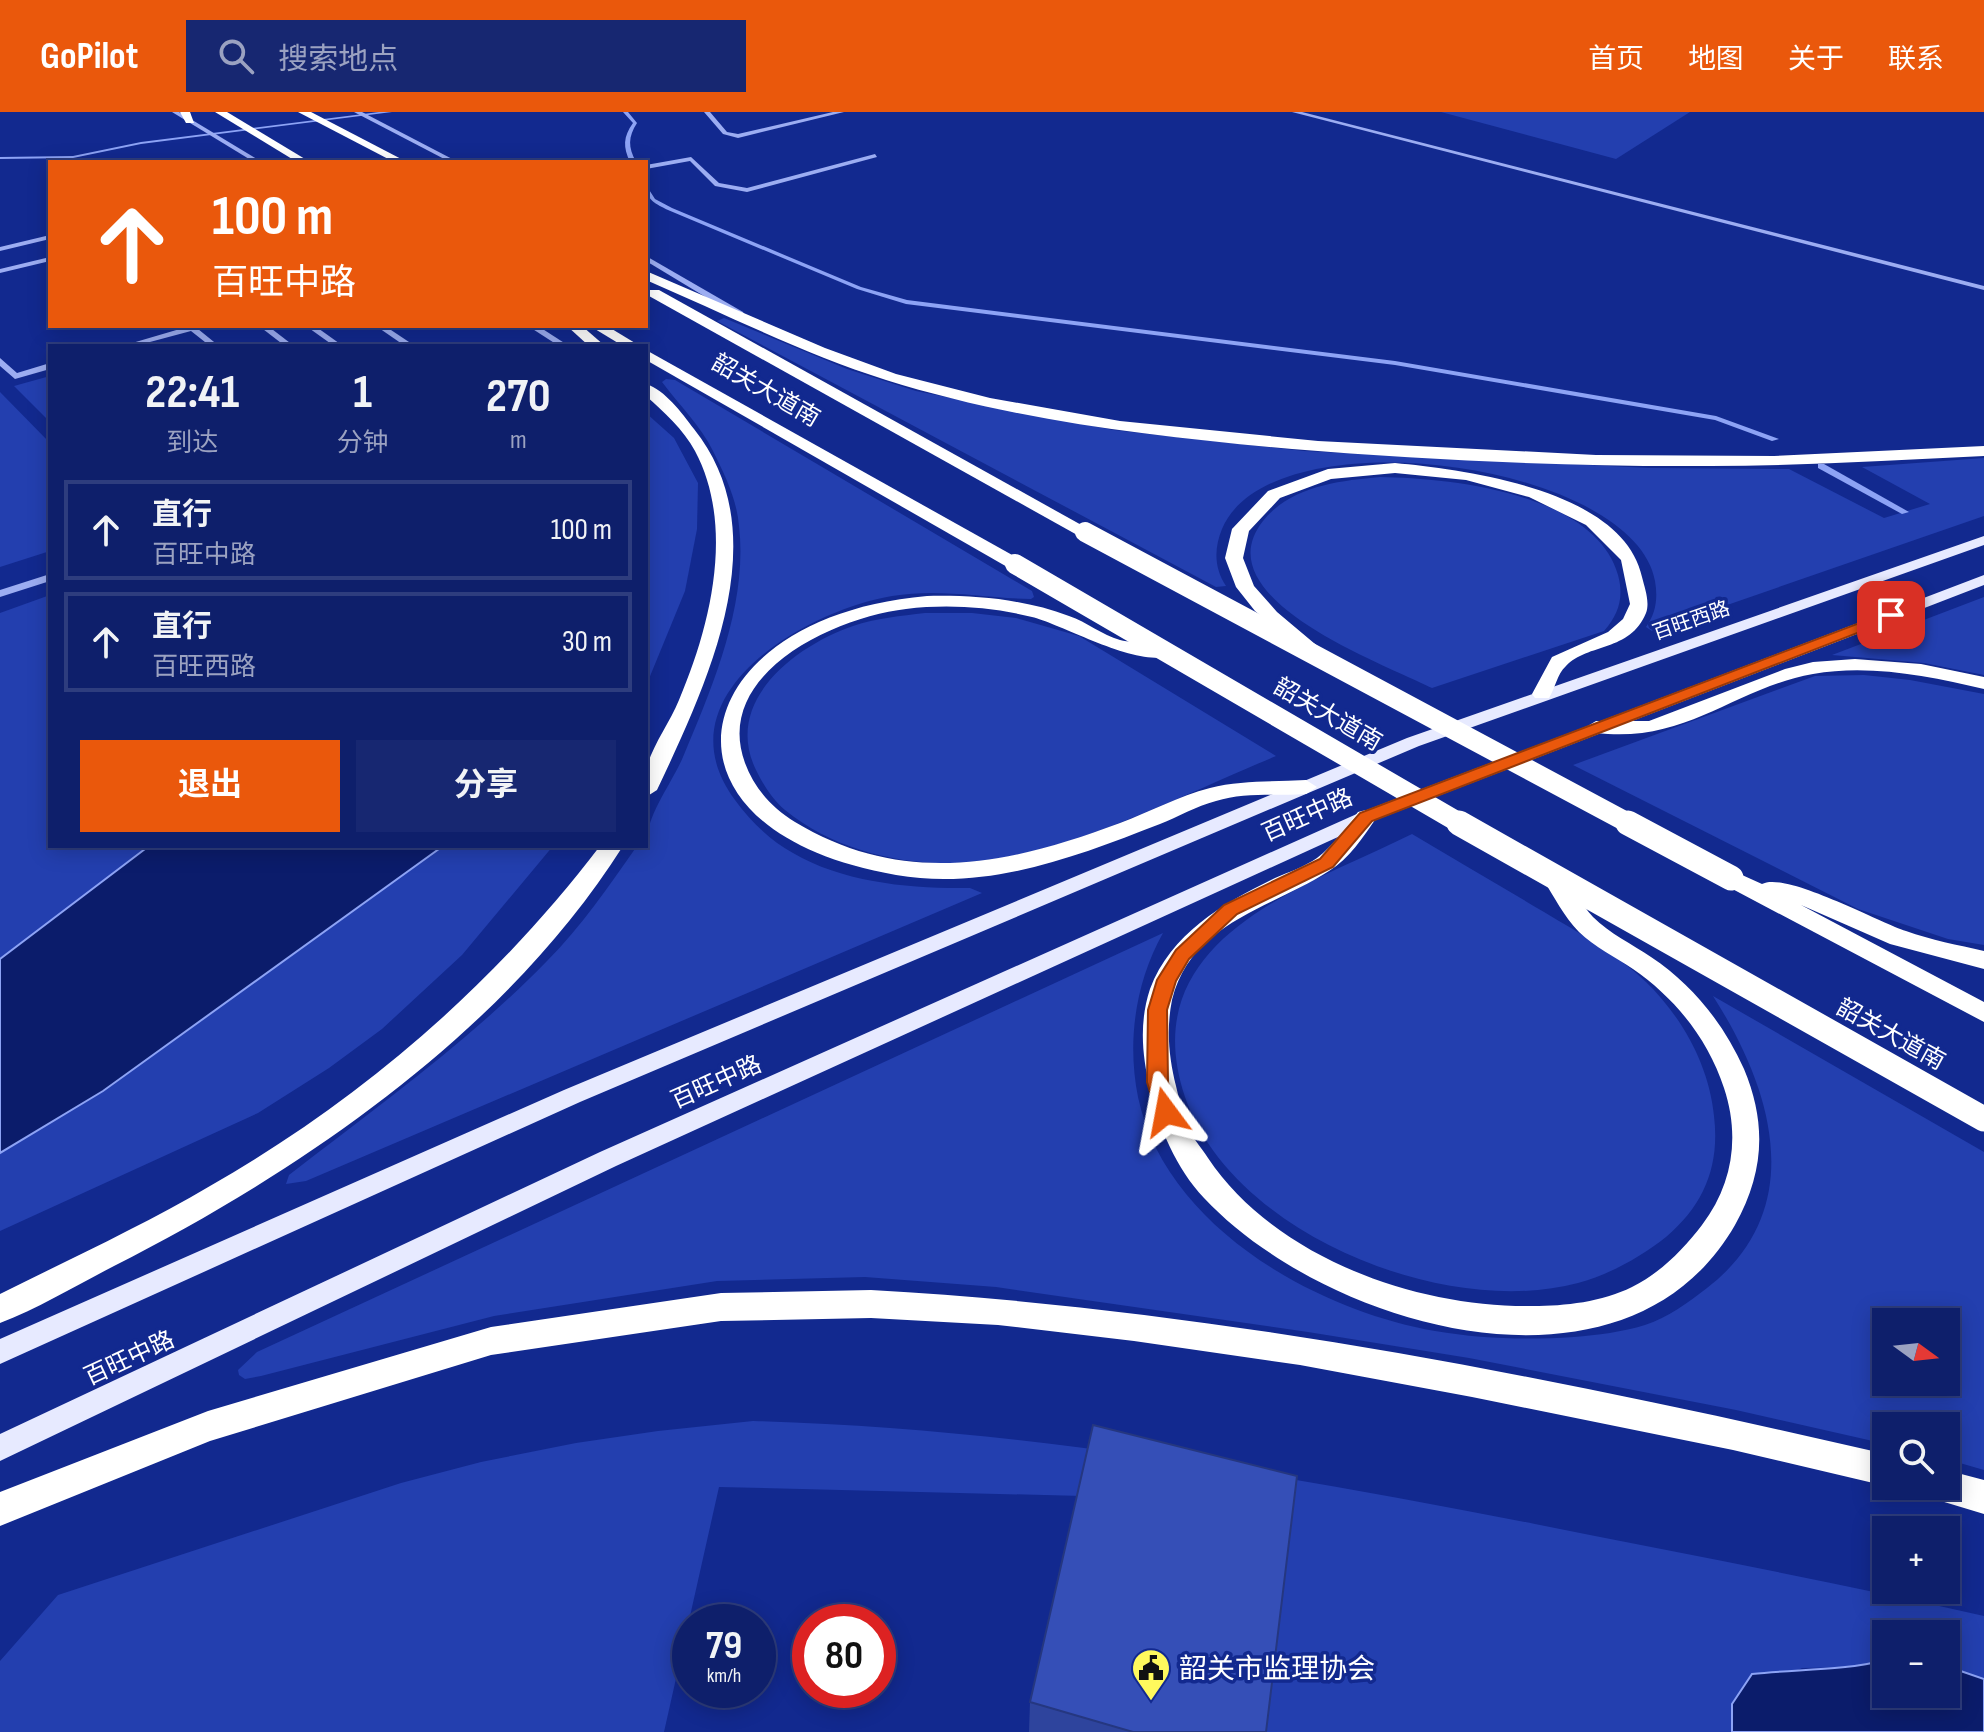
<!DOCTYPE html>
<html lang="zh">
<meta charset="utf-8">
<style>
body{margin:0;font-family:"Sofia Sans Condensed","Noto Sans SC",sans-serif;background:#172771;color:#f1f3f6;height:100vh;display:flex;flex-direction:column;font-size:30px;white-space:nowrap}
*{box-sizing:border-box;margin:0}
p{font-size:26px;color:#9ba2c1}
.icon{flex:none;width:44px;height:44px;fill:none;stroke:currentColor;stroke-width:2;stroke-linecap:round;stroke-linejoin:round}
.map{position:relative;flex:1;overflow:hidden}
.sheet{position:absolute;left:48px;top:232px;width:600px;height:504px;display:flex;flex-direction:column;background:#0e1f6b;border-radius:0px;box-shadow:0 4px 20px #0003,0 0 0 2px #2e3d7e}
.sheet>*{flex:none}
.hud{position:absolute;left:48px;top:48px;width:600px;height:168px;border-radius:0px;box-shadow:0 4px 20px #0003,0 0 0 2px #2e3d7e;background:#ea580c;color:#fff;overflow:hidden}
.needle{width:52px;rotate:105deg}
.fabs{position:absolute;left:1872px;top:1196px;display:grid;gap:16px}
.fabs a{display:grid;place-items:center;width:88px;height:88px;border-radius:0px;background:#0e1f6b;box-shadow:0 4px 20px #0003,0 0 0 2px #2e3d7e;font-size:40px}
.speed{position:absolute;left:672px;top:1492px;display:flex;gap:16px;font-size:40px;font-weight:700;text-align:center}
.speed>*{display:grid;place-content:center;width:104px;height:104px;border-radius:50%;background:#0e1f6b;box-shadow:0 4px 20px #0003,0 0 0 2px #2e3d7e;line-height:1}
.speed small{font-size:20px;font-weight:400}
.speed .limit{border:12px solid #d22;background:#fff;color:#111}
.pin{position:absolute;display:grid;place-items:center;width:68px;height:68px;color:#fff;margin:-34px;border-radius:16px;box-shadow:0 4px 12px #0006}
.me{position:absolute;width:88px;margin:-44px;rotate:347deg;stroke-linejoin:round;filter:drop-shadow(0 0 6px #0008)}
.turn{display:flex;align-items:center;gap:28px;height:168px;padding:0 32px;font-size:36px}
.turn .icon{width:104px;height:104px;stroke-width:2.5}
.turn b{display:block;font-size:56px;line-height:68px}
.eta{display:flex;justify-content:space-evenly;align-items:center;height:136px;text-align:center}
.eta b{font-size:48px;font-weight:700;line-height:56px}
.cta{display:flex;gap:16px;margin-top:auto;padding:16px 32px}
.cta a{flex:1;height:92px;border-radius:0px;background:#ea580c;color:#fff;font-size:32px;font-weight:700;line-height:92px;text-align:center}
.cta a+a{background:#172771;color:#f1f3f6}
ul{padding:0;list-style:none}
li{display:flex;align-items:center;gap:24px;height:100px;margin:0 16px 12px;padding:0 16px;border:4px solid #2e3d7e;border-radius:0px}
li div{flex:1}
li b{display:block;font-size:30px}
li em{font-style:normal}
header{display:flex;align-items:center;gap:48px;box-sizing:border-box;height:112px;padding:0 40px;background:#ea580c;color:#fff}
header strong{font-size:38px}
nav{display:flex;gap:44px;margin-inline-start:auto;font-size:28px}
.search{width:560px;height:72px;background:#172771;display:flex;align-items:center;gap:20px;box-sizing:border-box;padding:0 28px;border-radius:0px;color:#9ba2c1;font-size:30px}
.map>svg:first-child{display:block}
</style>
<header>
<strong>GoPilot</strong>
<div class="search"><svg class="icon" aria-label="search" viewBox="0 0 24 24"><circle cx="10" cy="10" r="6"/><path d="M15 15l6 6"/></svg>搜索地点</div>
<nav><a>首页</a><a>地图</a><a>关于</a><a>联系</a></nav>
</header>
<div class="map">
<svg width="1984" height="1620" viewBox="0 0 1984 1620">
<rect width="100%" height="100%" fill="#12298f"/>
<!-- green -->
<g fill="#233faf" fill-rule="evenodd">
<path d="M1441,0H1690L1616,47Z"/>
<path d="M724,206L847,257L916,279L1113,318L1304,339L1649,356L1789,357L1884,406L1930,392L1862,355L1984,346V404L1652,519L1646,515C1656,501 1658,486 1655,469C1634,350 1271,300 1222,417C1214,436 1214,456 1226,474L1216,475L717,209Z"/>
<path d="M50,264V310L14,274Z"/>
<path d="M666,267L675,268L1032,479L1034,485L1031,487C984,486 939,476 892,484C804,499 658,584 735,688C750,709 771,729 793,741C844,771 913,777 970,776L982,781L306,1069L286,1072L289,1063C377,995 468,930 547,849C581,815 609,774 637,734H646C646,703 671,673 683,645C713,574 748,492 739,414C737,388 725,363 713,339C701,314 679,293 662,270Z"/>
<path d="M0,280L50,331V439L0,455Z"/>
<path d="M646,301L674,326L698,371L697,417L685,479L646,574Z"/>
<path d="M1380,365C1451,366 1595,381 1618,463C1624,485 1619,502 1604,519L1432,576C1382,551 1202,486 1263,409C1291,374 1338,369 1380,365Z"/>
<path d="M50,483V734H149L0,847V501Z"/>
<path d="M1984,485V563L1924,551L1832,543Z"/>
<path d="M925,501H972L1016,506L1079,524L1276,644C1179,684 1062,747 956,751C897,753 831,736 785,698C773,688 764,674 757,660C721,590 795,534 853,514C876,506 901,504 925,501Z"/>
<path d="M1864,563L1910,568L1984,582V833L1948,827L1858,797L1573,653L1815,564Z"/>
<path d="M1412,722C1456,748 1500,774 1544,800C1579,821 1617,842 1646,870C1682,905 1709,953 1714,1004C1720,1054 1704,1093 1666,1125C1641,1145 1608,1163 1578,1171C1444,1207 1231,1121 1185,985C1132,827 1303,776 1412,722Z"/>
<path d="M443,734H553L462,843L382,917L329,956L258,1001L0,1119V1041L103,979Z"/>
<path d="M1163,821C1135,871 1127,930 1138,985C1165,1113 1314,1198 1435,1219C1481,1227 1528,1228 1574,1225C1597,1223 1623,1220 1645,1213C1667,1206 1689,1190 1707,1176C1810,1097 1772,976 1713,884L1984,1040V1358L1946,1347V1314H1886V1332L1736,1298L1469,1246L1308,1220L996,1175L865,1165L717,1169L494,1204L261,1264L245,1267L239,1263L238,1258L257,1240ZM1886,1210H1946V1270H1886Z"/>
<path d="M753,1309C1016,1316 1277,1362 1535,1412C1685,1442 1835,1470 1984,1504V1567L1946,1554V1522H1886V1548L1855,1555L1802,1556L1732,1592V1620H1256L1083,1384L719,1375L664,1620H0V1549L58,1483L401,1371L481,1350L576,1331L658,1319Z"/>
</g>
<!-- water -->
<g fill="#0b1c6b" stroke="#8da3f5" stroke-width="2">
<path d="M149,734H443L103,979L0,1041V847Z"/>
<path d="M1886,1548V1582H1946V1554L1984,1567V1620H1732V1592L1752,1562C1797,1557 1842,1559 1886,1548Z"/>
</g>
<g fill="none" stroke-linecap="round" stroke-linejoin="round">
<!-- stream -->
<g fill="#8da3f5" fill-rule="evenodd">
<path d="M379,0H392L141,32L73,46L0,47V45L73,44L141,30Z"/>
<path d="M623,0H628L637,11C628,25 628,35 636,50H630C623,35 623,25 633,11Z"/>
<path d="M646,73L655,87L672,96L861,175L907,188L1395,249L1716,304L1779,327L1772,329L1715,308L1395,253L906,192L857,177L668,98C656,92 646,88 646,73Z"/>
<path d="M1818,352H1824L1909,400L1902,402L1818,356Z"/>
</g>
<!-- minor -->
<g fill="#9cadf2" fill-rule="evenodd">
<path d="M172,0H179L262,50H254Z"/>
<path d="M354,0H362L458,50H450Z"/>
<path d="M704,0H710L727,20L738,22L833,0H844L738,26L723,22Z"/>
<path d="M1292,0H1302L1984,174V178Z"/>
<path d="M875,42L877,45L747,80L715,74L690,49L646,57V53L691,45L719,71L747,76Z"/>
<path d="M50,123V127L0,139V135Z"/>
<path d="M646,144L743,200L744,202L737,204L646,149Z"/>
<path d="M50,145V149L0,161V157Z"/>
<path d="M190,214H204L198,217L219,234H210L191,219L135,234H122Z"/>
<path d="M259,214H268L294,234H285Z"/>
<path d="M306,214H315L343,234H334Z"/>
<path d="M376,214H385L415,234H405Z"/>
<path d="M528,214H538L569,234H559Z"/>
<path d="M0,246L17,261L50,251V257L15,267L0,254Z"/>
<path d="M50,462V469L0,485V478Z"/>
</g>
<!-- major -->
<g fill="#e7eaff" fill-rule="evenodd">
<path d="M1984,424V433L1419,634L580,990L0,1252V1227L564,978L1407,626Z"/>
<path d="M1984,463V473L1373,709L616,1054L0,1349V1322L600,1040L1359,701Z"/>
</g>
<!-- highway -->
<g fill="#fff" fill-rule="evenodd">
<path d="M180,0H190L194,11H186Z"/>
<path d="M215,0H227L310,50H297Z"/>
<path d="M298,0H311L407,50H394Z"/>
<path d="M646,159L825,236L896,262L990,286L1120,309L1318,329L1596,343L1774,344L1984,334V344C1893,348 1801,354 1710,354C1571,355 1430,348 1292,337C1156,325 1017,309 886,268C804,242 725,202 646,168Z"/>
<path d="M649,178H659L1094,420L1091,424H1079L649,184Z"/>
<path d="M567,214H582L605,234H589Z"/>
<path d="M590,214H607L640,234H623Z"/>
<path d="M646,238L1021,448L1024,452L1015,457L1009,456L646,248Z"/>
<path d="M646,272C665,278 682,301 694,317C779,423 707,572 657,678L646,685C646,675 644,663 647,654C654,631 670,610 679,588C711,513 735,414 695,339C684,318 663,299 646,284Z"/>
<path d="M1395,351C1468,358 1623,378 1642,465C1645,477 1650,490 1646,501C1630,540 1588,531 1566,554C1557,562 1555,577 1549,586H1535L1532,582L1552,545L1608,520L1623,507L1630,492L1621,448L1586,413L1529,385L1466,368L1395,361L1331,367L1280,386L1249,419L1243,446L1254,474L1277,500L1321,537L1311,543L1304,541L1255,499L1236,475L1225,446L1232,417L1268,379L1328,357Z"/>
<path d="M927,484C974,483 1024,487 1069,504C1087,510 1102,523 1120,528C1136,532 1162,527 1174,539C1152,564 1060,511 1032,505C991,495 948,492 906,497C836,505 712,561 745,651C754,676 772,696 795,710C903,775 1008,753 1120,711C1149,700 1179,684 1210,676C1241,668 1274,670 1306,668L1317,675L1306,682C1277,684 1244,680 1216,689C1196,694 1178,705 1160,712C1075,745 988,779 896,763C635,718 683,505 927,484Z"/>
<path d="M1855,547L1921,552L1984,565V577C1929,564 1869,552 1813,562C1738,575 1691,627 1608,622C1599,621 1592,622 1586,615L1596,609H1649L1785,557L1813,550Z"/>
<path d="M1366,698L1374,700L1377,705C1364,724 1349,747 1329,759C1272,796 1191,810 1172,888C1166,918 1169,946 1176,974C1179,986 1181,998 1185,1010C1190,1023 1201,1035 1208,1046C1275,1146 1417,1196 1533,1194C1565,1194 1602,1190 1632,1175C1660,1161 1683,1138 1702,1113C1733,1072 1740,1024 1724,976C1708,927 1675,886 1633,857C1615,845 1595,835 1579,820C1564,805 1554,784 1542,766L1546,760H1562C1572,775 1581,792 1593,805C1610,822 1632,832 1651,845C1692,872 1724,912 1744,957C1767,1012 1764,1061 1735,1113C1626,1303 1326,1216 1204,1086C1176,1056 1159,1016 1150,976C1142,944 1139,910 1150,877C1171,821 1224,791 1275,766C1289,760 1304,755 1317,746C1333,734 1345,716 1358,700Z"/>
<path d="M600,734H623C507,918 305,1057 114,1154C77,1173 39,1196 0,1211V1182C70,1147 142,1114 210,1074C362,987 494,873 600,734Z"/>
<path d="M1731,758L1762,772C1785,759 1878,810 1906,819C1931,828 1958,833 1984,839V857L1890,832L1801,793L1984,890V910L1723,772L1719,766L1723,760Z"/>
<path d="M871,1178C1213,1197 1552,1265 1886,1342V1374L1733,1338L1472,1285L1300,1253L1134,1229L998,1213L871,1206L721,1209L491,1243L210,1329L0,1414V1380L208,1299L491,1215L721,1181Z"/>
<path d="M1946,1358L1984,1368V1402L1931,1386L1926,1374H1946Z"/>
</g>
<!-- highway-bridge-far1 -->
<g stroke="#fff" stroke-width="20">
<path d="M1085,420L1632,713"/>
<path d="M1015,452L1463,713"/>
</g>
<!-- highway-bridge -->
<g stroke="#fff" stroke-width="25">
<path d="M1459,711L1984,1007"/>
<path d="M1628,711L1731,766"/>
</g>
</g>
<!-- wall -->
<path fill="#2e449d" d="M1030,1590L1266,1620H1029Z"/>
<!-- building -->
<path fill="#354fb7" stroke="#253780" stroke-width="2" d="M1093,1313L1297,1364L1266,1620H1133L1030,1590Z"/>
<!-- route -->
<path fill="#ea580c" stroke="#983908" stroke-width="2" d="M1891,499L1898,503L1896,506L1372,709L1333,755L1237,802L1189,847L1176,869L1167,898L1168,970L1176,1000L1173,1006H1158L1147,970L1148,898L1157,868L1176,838L1224,793L1320,747L1360,701Z"/>
<!-- icons -->
<defs>
<symbol id="civic-pin" viewBox="-11 -11 22 30"><path d="M0 17L-7.5 6A9.5 9.5 0 1 1 7.5 6Z" fill="#fff95d" stroke="#12298f"/><path d="M-.6-6.5H3V-4.5H.6V-3L4-1V1h2V6H-6V1h2V-1L-.6-3ZM-1.2 2.5V6h2.4V2.5Z" fill="#111"/></symbol>
</defs>
<g fill-rule="evenodd">
<use href="#civic-pin" x="1129" y="1534" width="44" height="60"/>
</g>
<g text-anchor="middle" stroke-width="7" stroke-linejoin="round" paint-order="stroke">
<!-- far-street labels -->
<g font-size="20" fill="#fff" stroke="#12298f">
<text transform="translate(1691 508) rotate(-19)" y="7">百旺西路</text>
</g>
<!-- street labels -->
<g font-size="24" fill="#fff" stroke="#12298f">
<text transform="translate(766 278) rotate(30)" y="8">韶关大道南</text>
<text transform="translate(1328 602) rotate(30)" y="8">韶关大道南</text>
<text transform="translate(1307 703) rotate(-24)" y="8">百旺中路</text>
<text transform="translate(1891 922) rotate(29)" y="8">韶关大道南</text>
<text transform="translate(716 970) rotate(-24)" y="8">百旺中路</text>
<text transform="translate(129 1246) rotate(-25)" y="8">百旺中路</text>
</g>
<!-- near-poi labels -->
<g font-size="28" fill="#fff" stroke="#12298f" text-anchor="start">
<text x="1179" y="1566">韶关市监理协会</text>
</g>
</g>
</svg>
<div class="fabs">
<a><svg class="needle" viewBox="-14 -14 28 28"><path d="M0-13l5 13h-10z" fill="#e53935"/><path d="M0 13l5-13h-10z" fill="#9ba2c1"/></svg></a>
<a><svg class="icon" aria-label="search" viewBox="0 0 24 24"><circle cx="10" cy="10" r="6"/><path d="M15 15l6 6"/></svg></a>
<a>+</a>
<a>−</a>
</div>
<div class="speed"><div>79<small>km/h</small></div><div class="limit">80</div></div>
<div class="pin" style="left:1891px;top:503px;background:#d93025"><svg class="icon" aria-label="arrive" viewBox="0 0 24 24"><path d="M6 21V4h12l-3 4 3 4H6"/></svg></div>
<svg class="me" style="left:1166px;top:1000px" viewBox="-20 -20 40 40"><path d="M0-17L14 15 0 8-14 15z" fill="#ea580c" stroke="#fff" stroke-width="4"/></svg>
<div class="hud">
<div class="turn"><svg class="icon" aria-label="ahead" viewBox="0 0 24 24"><path d="M12 20V5M6 11l6-6 6 6"/></svg><div><b>100 m</b>百旺中路</div></div>
</div>
<section class="sheet">
<div class="eta">
<div><b>22:41</b><p>到达</p></div>
<div><b>1</b><p>分钟</p></div>
<div><b>270</b><p>m</p></div>
</div>
<ul>
<li><svg class="icon" aria-label="ahead" viewBox="0 0 24 24"><path d="M12 20V5M6 11l6-6 6 6"/></svg><div><b>直行</b><p>百旺中路</p></div><em>100 m</em></li>
<li><svg class="icon" aria-label="ahead" viewBox="0 0 24 24"><path d="M12 20V5M6 11l6-6 6 6"/></svg><div><b>直行</b><p>百旺西路</p></div><em>30 m</em></li>
</ul>
<div class="cta"><a>退出</a><a>分享</a></div>
</section>
</div>
